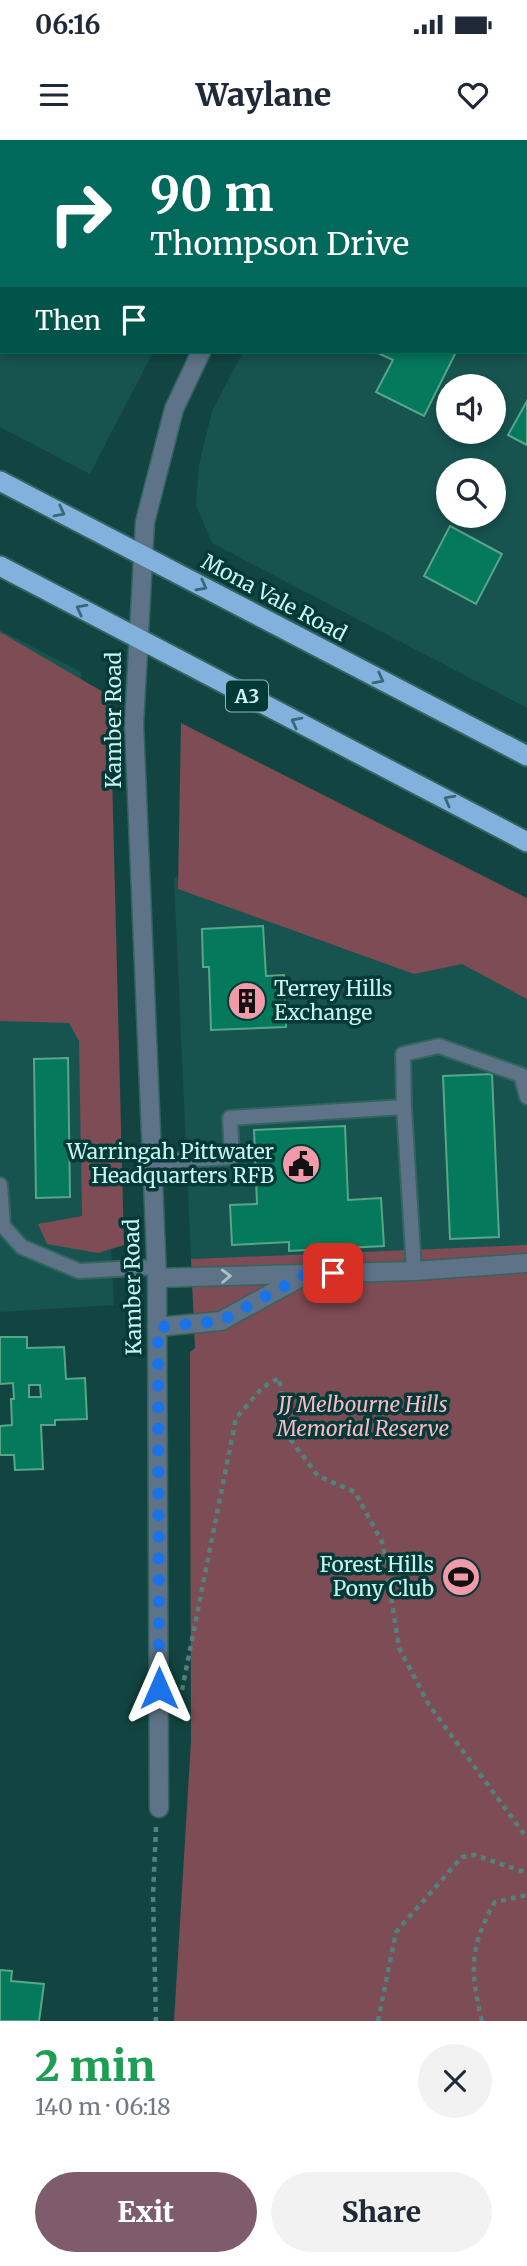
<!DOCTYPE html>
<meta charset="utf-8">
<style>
body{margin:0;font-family:Merriweather,serif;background:#f2f2f3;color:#1f2937;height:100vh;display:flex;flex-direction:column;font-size:26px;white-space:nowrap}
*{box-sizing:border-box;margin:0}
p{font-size:23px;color:#747a83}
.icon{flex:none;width:38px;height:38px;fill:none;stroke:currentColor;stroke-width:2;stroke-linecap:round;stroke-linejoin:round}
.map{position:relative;height:1881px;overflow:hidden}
.details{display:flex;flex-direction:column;background:#fff;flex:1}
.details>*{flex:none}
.hud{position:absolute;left:0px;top:0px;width:528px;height:214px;box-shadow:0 4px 10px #0003;background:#00695c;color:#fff;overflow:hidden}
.buttons{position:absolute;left:436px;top:234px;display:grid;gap:14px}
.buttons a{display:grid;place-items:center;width:70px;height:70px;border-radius:50%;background:#fff;box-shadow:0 4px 10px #0003;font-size:35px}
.pin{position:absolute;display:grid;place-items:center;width:60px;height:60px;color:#fff;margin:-30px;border-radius:14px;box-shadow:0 4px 10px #0006}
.me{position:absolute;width:77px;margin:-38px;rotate:0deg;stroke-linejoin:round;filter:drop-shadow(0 0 5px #0008)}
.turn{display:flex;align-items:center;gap:24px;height:147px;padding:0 35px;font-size:32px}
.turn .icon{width:91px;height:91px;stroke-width:2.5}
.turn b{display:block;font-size:49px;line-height:60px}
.then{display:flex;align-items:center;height:66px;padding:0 35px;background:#0003;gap:14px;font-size:26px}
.round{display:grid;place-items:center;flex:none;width:74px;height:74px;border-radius:37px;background:#f2f2f3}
.summary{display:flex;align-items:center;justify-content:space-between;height:119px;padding:0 35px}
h1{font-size:42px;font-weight:800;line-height:52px;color:#1e9e55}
.action{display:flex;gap:14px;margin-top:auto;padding:14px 35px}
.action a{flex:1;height:80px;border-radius:42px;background:#7e5c6b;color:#fff;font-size:28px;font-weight:800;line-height:80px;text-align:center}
.action a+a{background:#f2f2f3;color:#1f2937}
.status{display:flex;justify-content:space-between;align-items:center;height:49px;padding:0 35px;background:#fff;direction:ltr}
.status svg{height:19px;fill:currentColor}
header{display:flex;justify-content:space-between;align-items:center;height:91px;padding:0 35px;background:#fff;font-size:32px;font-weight:800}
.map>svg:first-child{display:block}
</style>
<div class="status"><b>06:16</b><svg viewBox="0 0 49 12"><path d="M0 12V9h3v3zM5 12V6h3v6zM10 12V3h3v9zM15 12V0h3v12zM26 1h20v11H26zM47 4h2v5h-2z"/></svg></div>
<header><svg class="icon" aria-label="menu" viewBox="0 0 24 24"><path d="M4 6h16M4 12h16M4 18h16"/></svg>Waylane<svg class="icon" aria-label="heart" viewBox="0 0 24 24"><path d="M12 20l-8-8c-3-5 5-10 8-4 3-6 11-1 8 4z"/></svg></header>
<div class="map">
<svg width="527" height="1881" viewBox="0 0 527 1881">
<rect width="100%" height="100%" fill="#124541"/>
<!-- built -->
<g fill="#17534f" fill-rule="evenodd">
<path d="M0,0H262L2,2V212H153L90,334L0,287Z"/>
<path d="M354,0H527V568L212,403L196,365L199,325L212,271L243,212H527V2ZM448,247H494V292H448ZM448,331H494V376H448Z"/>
<path d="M0,490L81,532L114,1165L0,1172Z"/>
<path d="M191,729L527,774V1106L191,1119L174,738Z"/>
</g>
<!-- green -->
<g fill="#7e4c55">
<path d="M0,492L110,556L124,1105L98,1113L47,1104L38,1084L82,1076L79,901L69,883L0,881Z"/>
<path d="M181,583L527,758V859L462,824L414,834L178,749Z"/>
<path d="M527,1105V1881H174L191,1602L190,1212L195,1208L191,1119Z"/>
</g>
<!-- building -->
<g fill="#04795b" stroke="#58a68a" stroke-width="2" fill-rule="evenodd">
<path d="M376,212H456L424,276L376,252L393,220Z"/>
<path d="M527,261V305L508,295Z"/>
<path d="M450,386L502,414L476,464L424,436Z"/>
<path d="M263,786L266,836L284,835L286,887L211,890L209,827H203L202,789Z"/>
<path d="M68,918L70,1057L36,1058L34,919Z"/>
<path d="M492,934L499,1097L450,1099L443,936Z"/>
<path d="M345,986L348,1060L381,1058L384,1106L289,1111V1102L232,1105L230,1065L257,1064L254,990Z"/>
<path d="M0,1197H27V1208L64,1207L66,1239L85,1238L87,1279L55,1280V1285H41L43,1329L15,1330L14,1315H0V1286L12,1285L11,1259H14L13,1243L0,1244ZM29,1245H40L41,1257H29Z"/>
<path d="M0,1830L12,1831L11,1841L44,1844L39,1881H0Z"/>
</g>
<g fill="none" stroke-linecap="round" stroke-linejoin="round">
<defs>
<g id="service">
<path d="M387,2L388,0"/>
<path d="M404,967L403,914L439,906L521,935L527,957"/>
<path d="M153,1022L232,1017L230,978L404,967L414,1131"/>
<path d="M0,1045L3,1086L22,1107L79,1131L157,1127"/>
</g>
<g id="minor">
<path d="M301,2L302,0"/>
<path d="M157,1138L414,1131L527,1123"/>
<path d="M157,1187L221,1181L303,1136"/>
<path d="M159,1668L157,1138L134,584L145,382L174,269L201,212"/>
</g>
<g id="trunk">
<path d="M0,341L527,616"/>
<path d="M0,426L527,702"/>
</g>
</defs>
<!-- service casing -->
<use href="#service" stroke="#336460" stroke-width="18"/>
<!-- minor casing -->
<use href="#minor" stroke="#336460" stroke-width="21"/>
<!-- trunk casing -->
<use href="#trunk" stroke="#336460" stroke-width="23"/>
<!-- path -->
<g stroke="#52827e" stroke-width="4.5" stroke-dasharray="5 5" stroke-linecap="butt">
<path d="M182,1550L236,1278L263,1247L279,1238L287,1295L318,1336L355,1352L383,1404L399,1508L429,1565L527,1698"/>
<path d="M156,1687L153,1756L156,1881"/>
<path d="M378,1881L396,1792L462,1717L475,1715L527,1733"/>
<path d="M482,1881C470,1831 469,1807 495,1762L527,1755"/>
</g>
<!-- service -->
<use href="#service" stroke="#5e7387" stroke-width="14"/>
<!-- minor -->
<use href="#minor" stroke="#5e7387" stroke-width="18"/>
<!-- trunk -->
<use href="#trunk" stroke="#82b1de" stroke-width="19"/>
</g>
<!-- one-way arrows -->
<defs><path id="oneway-chevron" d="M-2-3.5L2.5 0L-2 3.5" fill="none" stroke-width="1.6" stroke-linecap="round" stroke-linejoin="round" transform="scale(1.75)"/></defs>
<g stroke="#366a7a">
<use href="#oneway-chevron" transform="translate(60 372) rotate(28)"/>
<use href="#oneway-chevron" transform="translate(202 446) rotate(28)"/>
<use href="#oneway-chevron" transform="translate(81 469) rotate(-152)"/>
<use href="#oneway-chevron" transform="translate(379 539) rotate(28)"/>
<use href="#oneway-chevron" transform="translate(296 582) rotate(-152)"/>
<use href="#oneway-chevron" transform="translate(449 660) rotate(-152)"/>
</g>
<use stroke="#a4c7cb" href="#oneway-chevron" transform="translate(226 1136) rotate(-2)"/>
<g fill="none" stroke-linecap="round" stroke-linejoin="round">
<!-- route -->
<path stroke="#1a73e8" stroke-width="12" stroke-dasharray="0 21.6" d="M159,1548L158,1187L221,1181L306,1134L333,1133"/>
</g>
<!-- icons -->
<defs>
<symbol id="building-disc" viewBox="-11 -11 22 22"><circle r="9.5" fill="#f39aaa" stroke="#033a37"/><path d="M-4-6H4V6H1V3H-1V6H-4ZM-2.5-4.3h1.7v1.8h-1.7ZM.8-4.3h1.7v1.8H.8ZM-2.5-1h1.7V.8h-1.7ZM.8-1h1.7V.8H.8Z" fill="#111"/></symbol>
<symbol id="civic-disc" viewBox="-11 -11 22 22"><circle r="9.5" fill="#f39aaa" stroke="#033a37"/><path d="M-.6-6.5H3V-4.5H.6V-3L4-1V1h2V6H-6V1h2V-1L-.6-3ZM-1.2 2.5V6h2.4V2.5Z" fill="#111"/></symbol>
<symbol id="stadium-disc" viewBox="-11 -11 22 22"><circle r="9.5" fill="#f39aaa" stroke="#033a37"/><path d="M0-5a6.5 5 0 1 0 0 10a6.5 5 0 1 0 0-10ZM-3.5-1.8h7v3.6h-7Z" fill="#111"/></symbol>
</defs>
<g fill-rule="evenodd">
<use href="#building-disc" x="225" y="839" width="44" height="44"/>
<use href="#civic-disc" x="279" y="1002" width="44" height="44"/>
<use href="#stadium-disc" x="439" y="1415" width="44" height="44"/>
</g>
<g text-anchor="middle" stroke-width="7" stroke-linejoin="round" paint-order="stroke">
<!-- shield labels -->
<rect fill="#033a37" stroke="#8ebcb8" stroke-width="2" x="226" y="540.5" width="42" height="31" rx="5"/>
<g font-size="19" font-weight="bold" fill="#c9f4ef">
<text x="247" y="563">A3</text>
</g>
<!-- street labels -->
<g font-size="21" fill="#c9f4ef" stroke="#033a37">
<text transform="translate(274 458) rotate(28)" y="7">Mona Vale Road</text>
<text transform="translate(114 580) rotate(-90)" y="7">Kamber Road</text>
<text transform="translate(133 1147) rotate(-91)" y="7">Kamber Road</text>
</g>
<!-- poi labels -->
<g font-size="21" fill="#c9f4ef" stroke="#033a37" text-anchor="end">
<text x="274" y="856" text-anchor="start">Terrey Hills<tspan x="274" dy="24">Exchange</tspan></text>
<text x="274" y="1019">Warringah Pittwater<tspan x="274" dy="24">Headquarters RFB</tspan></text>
<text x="434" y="1432">Forest Hills<tspan x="434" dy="24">Pony Club</tspan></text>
</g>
<!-- park labels -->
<g font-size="21" font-style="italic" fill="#fcb8c4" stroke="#033a37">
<text x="363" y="1272">JJ Melbourne Hills<tspan x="363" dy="24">Memorial Reserve</tspan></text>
</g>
</g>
</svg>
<div class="buttons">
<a><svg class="icon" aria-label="sound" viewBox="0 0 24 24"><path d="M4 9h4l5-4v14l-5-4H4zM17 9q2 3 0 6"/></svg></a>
<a><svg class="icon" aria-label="search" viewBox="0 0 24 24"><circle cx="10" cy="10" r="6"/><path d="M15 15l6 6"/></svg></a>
</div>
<div class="pin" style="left:333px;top:1133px;background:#d93025"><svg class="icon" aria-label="arrive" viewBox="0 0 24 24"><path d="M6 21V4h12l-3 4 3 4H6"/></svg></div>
<svg class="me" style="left:159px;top:1548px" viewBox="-20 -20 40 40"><path d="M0-17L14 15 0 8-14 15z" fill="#1a73e8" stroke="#fff" stroke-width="4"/></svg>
<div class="hud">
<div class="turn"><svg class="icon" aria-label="right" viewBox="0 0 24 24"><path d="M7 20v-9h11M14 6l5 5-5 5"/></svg><div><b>90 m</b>Thompson Drive</div></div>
<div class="then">Then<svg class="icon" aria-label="arrive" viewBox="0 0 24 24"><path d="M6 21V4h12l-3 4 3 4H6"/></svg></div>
</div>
</div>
<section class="details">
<div class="summary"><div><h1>2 min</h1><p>140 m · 06:18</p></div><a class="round"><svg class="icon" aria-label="close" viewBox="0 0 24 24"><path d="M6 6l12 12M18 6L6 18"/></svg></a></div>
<div class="action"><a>Exit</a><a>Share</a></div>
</section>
